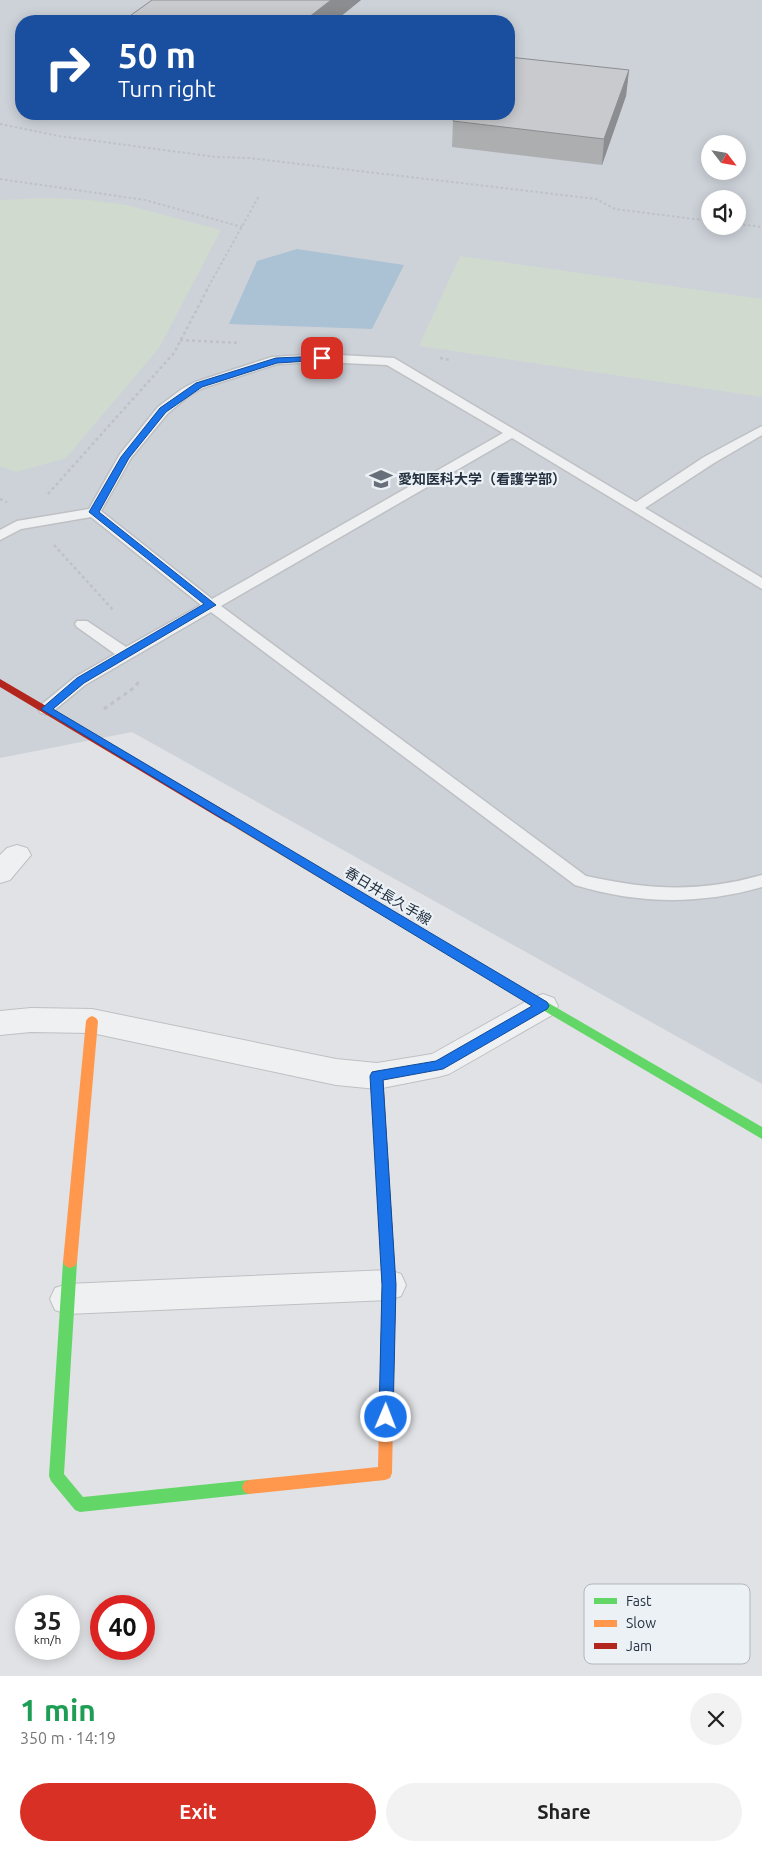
<!DOCTYPE html>
<meta charset="utf-8">
<style>
body{margin:0;font-family:Ubuntu,"Noto Sans JP",sans-serif;background:#f2f2f2;color:#222;height:100vh;display:flex;flex-direction:column;font-size:19px;white-space:nowrap}
*{box-sizing:border-box;margin:0}
p{font-size:16px;color:#767676}
.icon{flex:none;width:28px;height:28px;fill:none;stroke:currentColor;stroke-width:2;stroke-linecap:round;stroke-linejoin:round}
.map{position:relative;height:1676px;overflow:hidden}
.sheet{display:flex;flex-direction:column;background:#fff;flex:1}
.sheet>*{flex:none}
.banner{position:absolute;left:15px;top:15px;width:500px;height:105px;border-radius:20px;box-shadow:0 2px 12px #0003;background:#1a4fa0;color:#fff;overflow:hidden}
.needle{width:32px;rotate:121deg}
.fabs{position:absolute;left:701px;top:135px;display:grid;gap:10px}
.fabs a{display:grid;place-items:center;width:45px;height:45px;border-radius:50%;background:#fff;box-shadow:0 2px 12px #0003;font-size:25px}
.speed{position:absolute;left:15px;top:1595px;display:flex;gap:10px;font-size:25px;font-weight:700;text-align:center}
.speed>*{display:grid;place-content:center;width:65px;height:65px;border-radius:50%;background:#fff;box-shadow:0 2px 12px #0003;line-height:1}
.speed small{font-size:12px;font-weight:400}
.speed .limit{border:8px solid #d22;background:#fff;color:#111}
.pin{position:absolute;display:grid;place-items:center;width:42px;height:42px;color:#fff;margin:-21px;border-radius:10px;box-shadow:0 2px 8px #0006}
.me{position:absolute;width:55px;margin:-28px;rotate:1deg;stroke-linejoin:round;filter:drop-shadow(0 0 4px #0008)}
.turn{display:flex;align-items:center;gap:18px;height:105px;padding:0 20px;font-size:22px}
.turn .icon{width:65px;height:65px;stroke-width:2.5}
.turn b{display:block;font-size:35px;line-height:42px}
.round{display:grid;place-items:center;flex:none;width:52px;height:52px;border-radius:26px;background:#f2f2f2}
.overview{display:flex;align-items:center;justify-content:space-between;height:85px;padding:0 20px}
h1{font-size:30px;font-weight:700;line-height:38px;color:#1e9e55}
.primary-button{display:flex;gap:10px;margin-top:auto;padding:10px 20px}
.primary-button a{flex:1;height:58px;border-radius:30px;background:#d93025;color:#fff;font-size:20px;font-weight:700;line-height:58px;text-align:center}
.primary-button a+a{background:#f2f2f2;color:#222}
.map>svg:first-child{display:block}
</style>
<div class="map">
<svg width="762" height="1676" viewBox="0 0 762 1676">
<rect width="100%" height="100%" fill="#e0e2e5"/>
<!-- built -->
<path fill="#cdd2d9" fill-rule="evenodd" d="M0,0H762V1084L132,732L0,758ZM21,21H509V114H21ZM710,144H738V171H710ZM710,199H738V226H710Z"/>
<!-- green -->
<g fill="#d1dacf">
<path d="M48,198L89,200L126,205L221,230L159,348L66,458L16,472L0,466V200Z"/>
<path d="M460,256L762,299V397L419,346Z"/>
</g>
<!-- water -->
<path fill="#abc1d4" d="M297,249L404,265L372,329L229,324L257,261Z"/>
<g fill="none" stroke-linecap="round" stroke-linejoin="round">
<defs>
<path id="lane" d="M322,354L394,358L636,502L704,457L762,426V435L714,463L645,508L762,578V589L512,438L221,606L586,876C650,890 698,893 762,875V887C700,905 637,904 575,885L211,612L85,685L51,713L46,714L41,713L38,709L41,705L75,677L115,654L77,627L75,624L77,621H87L126,647L201,605L91,517L21,529L0,540V530L17,521L89,509L120,454L158,407L182,389L195,382L272,357ZM322,362L387,365L503,433L212,599L101,511L131,458L168,413L190,395L203,388L277,364Z"/>
<g id="street">
<path d="M17,845L27,848L31,855L10,880L0,883V855L7,848Z"/>
<path d="M543,994L554,998L558,1006L554,1014L449,1074L438,1077L377,1089L336,1085L92,1033L31,1032L0,1035V1011L31,1008L92,1009L336,1059L377,1063L432,1054L532,998Z"/>
<path d="M389,1270L401,1274L406,1285L401,1296L389,1300L67,1314L55,1310L50,1299L55,1288L67,1284Z"/>
</g>
</defs>
<!-- lane casing -->
<use href="#lane" stroke="#bec0c3" stroke-width="3"/>
<!-- street casing -->
<use href="#street" stroke="#bec0c3" stroke-width="2"/>
<!-- path-far2 -->
<g stroke="#bfc1c5" stroke-width="2" stroke-dasharray="2.5 2.5" stroke-linecap="butt">
<path d="M0,124L59,136L216,157L249,158L596,199L615,209L710,221"/>
<path d="M0,179L145,200L242,227"/>
<path d="M738,224L762,227"/>
<path d="M206,291L259,196"/>
</g>
<!-- path-far1 -->
<g stroke="#bfc1c5" stroke-width="2.5" stroke-dasharray="3 3" stroke-linecap="butt">
<path d="M180,340L240,343"/>
<path d="M440,358L450,360"/>
<path d="M48,494L174,353L207,290"/>
<path d="M0,499L7,502"/>
<path d="M54,545L114,611"/>
</g>
<!-- path -->
<path stroke="#bfc1c5" stroke-width="3" stroke-dasharray="4 4" stroke-linecap="butt" d="M104,709L135,687L140,680"/>
<!-- lane -->
<use href="#lane" fill="#eff0f2" fill-rule="evenodd"/>
<!-- street -->
<use href="#street" fill="#eff0f2" fill-rule="evenodd"/>
<!-- fast -->
<g fill="#63d668" fill-rule="evenodd">
<path d="M404,919L762,1127V1139L400,926L398,923L400,920Z"/>
<path d="M70,1256L75,1258L77,1262L64,1474L83,1497L249,1480L254,1482L256,1487L254,1492L249,1494L80,1512L75,1510L51,1481L49,1476L63,1262L65,1258Z"/>
</g>
<!-- slow -->
<g fill="#ff974d" fill-rule="evenodd">
<path d="M230,815L408,920L410,923L408,926H400L226,822L224,819Z"/>
<path d="M92,1016L96,1018L98,1021L77,1262L75,1266L70,1268L65,1266L63,1262L86,1021L88,1018Z"/>
<path d="M387,1365L392,1367L394,1372L392,1473L390,1478L385,1480L249,1494L244,1492L242,1487L244,1482L249,1480L378,1467L380,1372L382,1367Z"/>
</g>
<!-- jam -->
<g fill="#b3261e" fill-rule="evenodd">
<path d="M0,679L234,816L236,819L234,822H226L0,687Z"/>
<path d="M377,1071L381,1072L383,1076L396,1285L394,1372L392,1377L387,1379L382,1377L380,1372L382,1285L371,1076L373,1072Z"/>
</g>
</g>
<!-- wall -->
<g fill="#acaeb0">
<path d="M361,0L335,21H128L127,18Z"/>
<path d="M629,70L626,96L602,165L452,147L453,121Z"/>
</g>
<!-- shaded-wall -->
<g fill="#8c8d90">
<path d="M331,0H361L335,21H304Z"/>
<path d="M629,70L626,96L602,165L604,139Z"/>
</g>
<!-- building -->
<g fill="#c8cacd" stroke="#8c8d90">
<path d="M152,0H331L304,21H144L127,18Z"/>
<path d="M509,57L629,70L604,139L453,121L457,114H509Z"/>
</g>
<!-- route -->
<path fill="#1a73e8" stroke="#114b97" d="M322,356L325,357V360L277,363L202,387L166,412L129,458L99,512L216,605L84,683L53,709L547,1002L549,1006L547,1009L443,1069L383,1080L396,1285L393,1417L391,1422L386,1424L381,1422L379,1417L382,1285L370,1076L372,1072L377,1071L436,1061L532,1006L41,709L77,678L204,604L89,512L121,457L160,408L196,383L276,358Z"/>
<!-- icons -->
<defs>
<symbol id="university-bare" viewBox="-9 -9 18 18"><path d="M0-5L7-2L0 1L-7-2ZM-4 1L0 2.5L4 1V4Q0 6-4 4Z" fill="#666f7a" stroke="#ecf1f6" stroke-width="2.5" paint-order="stroke"/></symbol>
</defs>
<g fill-rule="evenodd">
<use href="#university-bare" x="365" y="463" width="32" height="32"/>
</g>
<g text-anchor="middle" stroke-width="4.5" stroke-linejoin="round" paint-order="stroke">
<!-- poi labels -->
<g font-size="14" font-weight="bold" fill="#253140" stroke="#ecf1f6" text-anchor="start">
<text x="398" y="484">愛知医科大学（看護学部）</text>
</g>
<!-- street labels -->
<g font-size="14" fill="#253140" stroke="#ecf1f6">
<text transform="translate(388 896) rotate(31)" y="5">春日井長久手線</text>
</g>
</g>
<!-- legend -->
<rect x="584" y="1584" width="166" height="80" rx="8" fill="#ecf1f6" stroke="#b0b7bf" stroke-width="1"/>
<rect x="594" y="1598" width="23" height="6" fill="#63d668"/>
<rect x="594" y="1620" width="23" height="7" fill="#ff974d"/>
<rect x="594" y="1643" width="23" height="6" fill="#b3261e"/>
<g font-size="14" fill="#253140">
<text x="626" y="1606">Fast</text>
<text x="626" y="1628">Slow</text>
<text x="626" y="1651">Jam</text>
</g>
</svg>
<div class="fabs">
<a><svg class="needle" viewBox="-14 -14 28 28"><path d="M0-13l5 13h-10z" fill="#e53935"/><path d="M0 13l5-13h-10z" fill="#767676"/></svg></a>
<a><svg class="icon" aria-label="sound" viewBox="0 0 24 24"><path d="M4 9h4l5-4v14l-5-4H4zM17 9q2 3 0 6"/></svg></a>
</div>
<div class="speed"><div>35<small>km/h</small></div><div class="limit">40</div></div>
<div class="pin" style="left:322px;top:358px;background:#d93025"><svg class="icon" aria-label="arrive" viewBox="0 0 24 24"><path d="M6 21V4h12l-3 4 3 4H6"/></svg></div>
<svg class="me" style="left:386px;top:1417px" viewBox="-20 -20 40 40"><circle r="17" fill="#1a73e8" stroke="#fff" stroke-width="3"/><path d="M0-11L8 9 0 5-8 9z" fill="#fff"/></svg>
<div class="banner">
<div class="turn"><svg class="icon" aria-label="right" viewBox="0 0 24 24"><path d="M7 20v-9h11M14 6l5 5-5 5"/></svg><div><b>50 m</b>Turn right</div></div>
</div>
</div>
<section class="sheet">
<div class="overview"><div><h1>1 min</h1><p>350 m · 14:19</p></div><a class="round"><svg class="icon" aria-label="close" viewBox="0 0 24 24"><path d="M6 6l12 12M18 6L6 18"/></svg></a></div>
<div class="primary-button"><a>Exit</a><a>Share</a></div>
</section>
